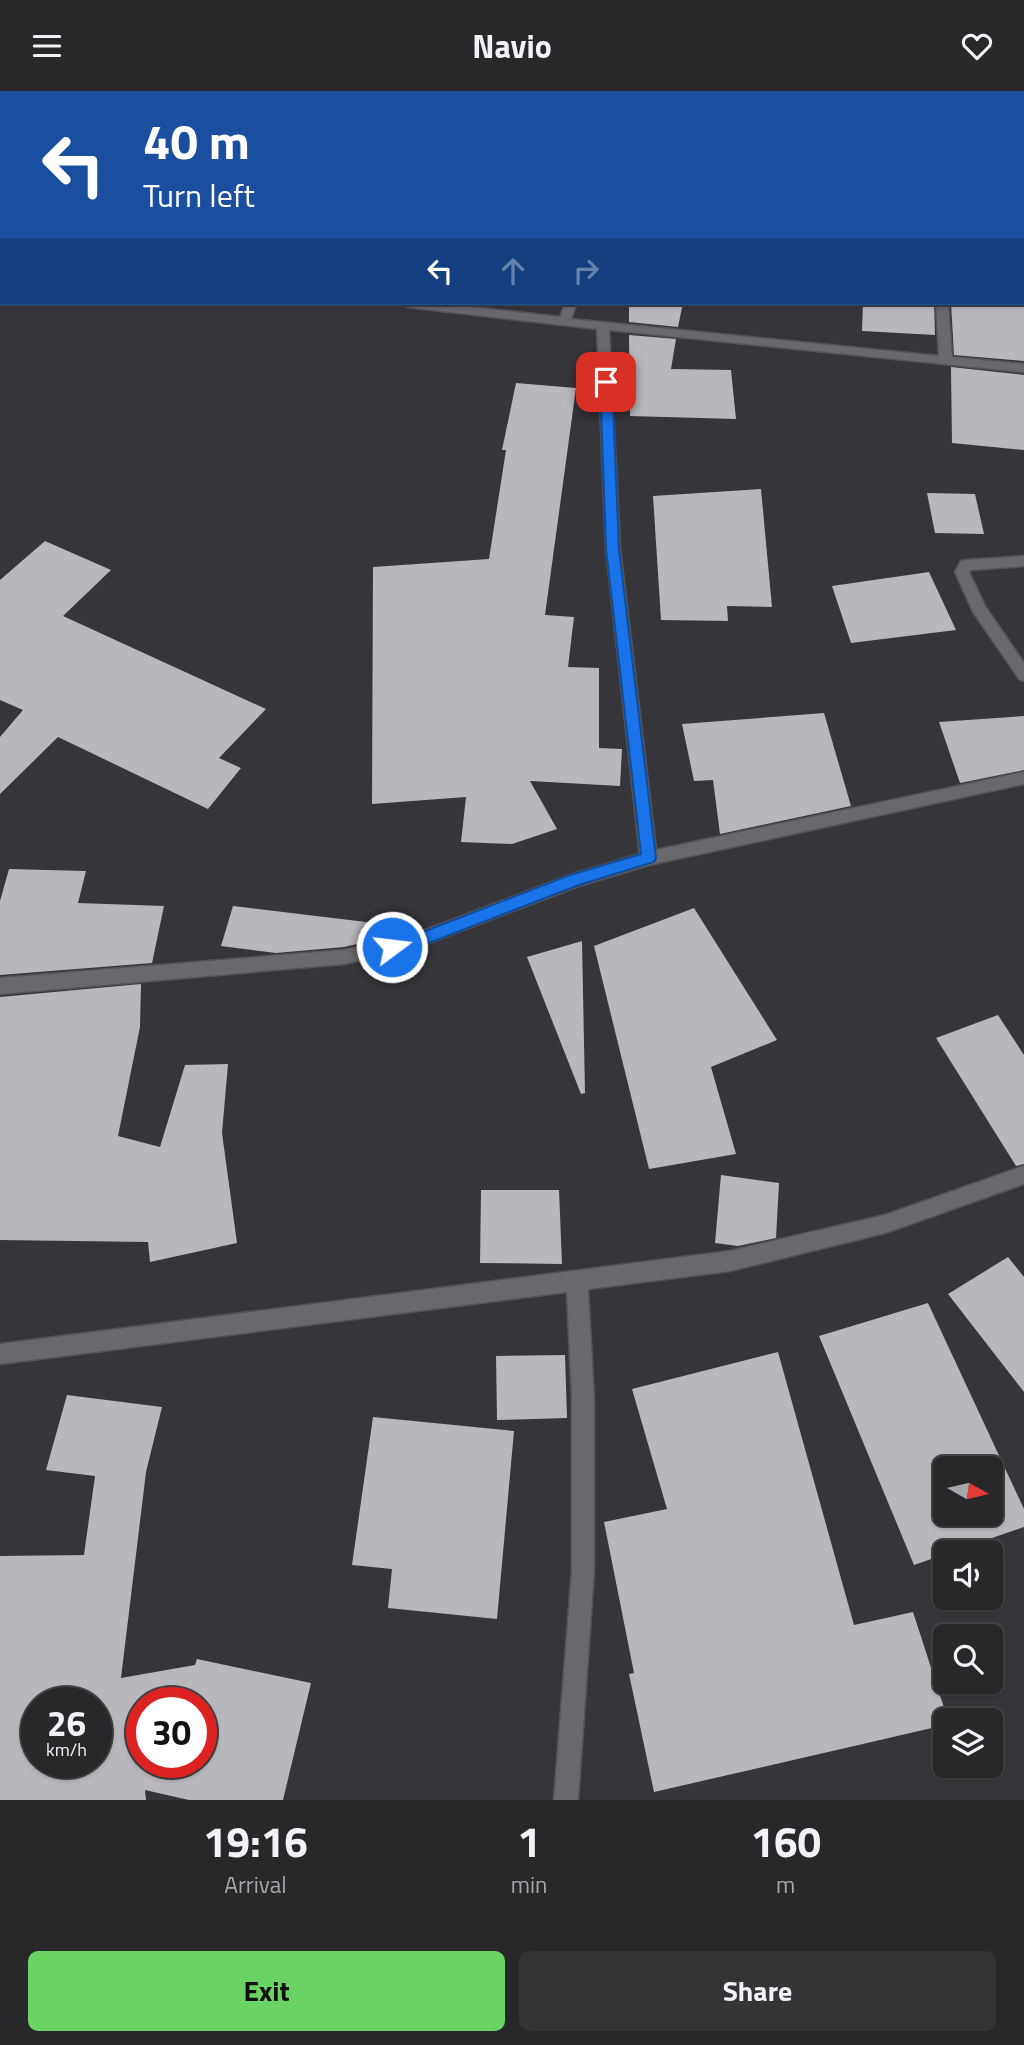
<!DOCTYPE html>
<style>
body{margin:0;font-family:"Titillium Web",sans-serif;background:#343437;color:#f1f3f6;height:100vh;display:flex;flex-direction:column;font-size:26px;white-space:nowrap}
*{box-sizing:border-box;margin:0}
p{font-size:23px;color:#a5a6a9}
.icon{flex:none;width:38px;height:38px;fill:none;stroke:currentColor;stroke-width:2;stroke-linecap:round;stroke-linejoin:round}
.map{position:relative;height:1709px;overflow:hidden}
.panel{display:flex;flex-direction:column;background:#28282b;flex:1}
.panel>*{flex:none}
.guide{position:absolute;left:0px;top:0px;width:1026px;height:214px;box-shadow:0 2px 5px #0004,0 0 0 2px #444447;background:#1a4fa0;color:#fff;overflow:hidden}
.needle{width:46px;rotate:98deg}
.controls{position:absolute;left:933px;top:1365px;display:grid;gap:14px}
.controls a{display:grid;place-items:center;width:70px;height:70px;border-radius:10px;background:#28282b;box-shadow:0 2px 5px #0004,0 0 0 2px #444447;font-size:35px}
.speed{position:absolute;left:21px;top:1596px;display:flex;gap:14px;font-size:35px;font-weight:700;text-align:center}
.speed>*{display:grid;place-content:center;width:91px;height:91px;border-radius:50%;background:#28282b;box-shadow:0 2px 5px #0004,0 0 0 2px #444447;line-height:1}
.speed small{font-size:18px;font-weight:400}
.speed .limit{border:10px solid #d22;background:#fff;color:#111}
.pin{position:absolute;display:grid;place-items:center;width:60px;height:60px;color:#fff;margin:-30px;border-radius:14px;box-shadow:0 4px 10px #0006}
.me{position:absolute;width:77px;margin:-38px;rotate:75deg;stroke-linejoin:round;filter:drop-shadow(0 0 5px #0008)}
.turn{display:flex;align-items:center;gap:24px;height:147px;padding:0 28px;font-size:32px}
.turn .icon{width:91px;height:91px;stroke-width:2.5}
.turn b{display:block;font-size:49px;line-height:60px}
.lanes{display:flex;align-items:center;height:66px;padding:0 28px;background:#0003;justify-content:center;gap:35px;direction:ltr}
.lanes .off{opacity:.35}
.eta{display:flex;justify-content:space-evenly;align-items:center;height:119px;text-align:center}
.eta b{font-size:42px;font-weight:700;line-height:49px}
.cta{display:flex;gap:14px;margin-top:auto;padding:14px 28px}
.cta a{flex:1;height:80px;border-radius:10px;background:#6ad363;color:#111;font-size:28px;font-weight:700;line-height:80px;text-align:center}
.cta a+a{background:#343437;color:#f1f3f6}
header{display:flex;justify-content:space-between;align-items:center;height:91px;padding:0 28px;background:#28282b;font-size:32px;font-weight:700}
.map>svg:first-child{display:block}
</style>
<header><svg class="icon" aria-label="menu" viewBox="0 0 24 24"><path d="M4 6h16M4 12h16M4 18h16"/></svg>Navio<svg class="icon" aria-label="heart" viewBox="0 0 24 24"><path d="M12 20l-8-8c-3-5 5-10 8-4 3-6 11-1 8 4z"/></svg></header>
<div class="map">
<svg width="1024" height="1709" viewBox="0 0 1024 1709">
<rect width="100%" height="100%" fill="#363539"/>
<!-- building -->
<g fill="#b7b7bc" fill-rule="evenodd">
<path d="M629,212H683L678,236L629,231Z"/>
<path d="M863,212H934L935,244L862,240Z"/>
<path d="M951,212H1024V270L954,264Z"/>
<path d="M629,244L676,248L671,278L731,279L736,328L630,325Z"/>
<path d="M951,276L1024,284V359L952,352Z"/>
<path d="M516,292L576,297L545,524L574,526L568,576L599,577V657L622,658L620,695L530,690L557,738L512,753L461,751L466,706L372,713L373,476L489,468L506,359H502Z"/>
<path d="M761,398L772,516L727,515L728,530L661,529L653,405Z"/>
<path d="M927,402L975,403L984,443L935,442Z"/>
<path d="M45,450L111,479L63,525L266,618L219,667L241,677L208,718L58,646L0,703V646L23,619L0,609V489Z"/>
<path d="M929,481L956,539L851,552L832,495Z"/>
<path d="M824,622L851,715L720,743L713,689L694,690L682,633Z"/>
<path d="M1024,625V679L960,692L939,631Z"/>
<path d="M9,778L86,780L78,812L164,815L152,872L0,884V810Z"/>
<path d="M233,815L391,834L388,846L344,856L276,862L221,855Z"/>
<path d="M694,817L777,949L711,976L736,1063L649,1078L594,855Z"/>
<path d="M582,850L585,1002L581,1003L527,866Z"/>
<path d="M141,893L140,936L118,1045L160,1056L185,974L228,973L222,1042L237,1152L150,1171L148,1151L0,1149V906Z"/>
<path d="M998,924L1024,964V1073L1016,1075L936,947Z"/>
<path d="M721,1084L779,1092L776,1147L738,1155L715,1152Z"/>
<path d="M481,1099H559L562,1173L480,1172Z"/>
<path d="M1008,1166L1024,1186V1301L948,1203Z"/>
<path d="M928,1212L1024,1418V1436L914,1474L819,1245ZM945,1377H990V1423H945Z"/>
<path d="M778,1261L854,1534L913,1521L948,1629L945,1634L654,1701L629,1583L634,1582L604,1431L667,1418L632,1298Z"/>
<path d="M565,1264L567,1327L497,1329L496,1265Z"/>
<path d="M67,1304L162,1316L146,1381L121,1587L195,1574L197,1568L311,1592L283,1709H189L145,1699L146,1709H0V1465L84,1464L95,1385L46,1379ZM37,1612H96V1671H37ZM142,1612H201V1671H142Z"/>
<path d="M373,1326L514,1340L497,1528L388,1517L392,1478L352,1474Z"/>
</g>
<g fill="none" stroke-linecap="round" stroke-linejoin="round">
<defs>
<g id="street">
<path d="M28,0H38L39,2H29Z"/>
<rect x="176" y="0" width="10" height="2"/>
<rect x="314" y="0" width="10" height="2"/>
<path d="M0,136H2L0,146Z"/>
<rect x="0" y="161" width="2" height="8"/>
<path d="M2,204V212H5L0,214Z"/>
<path d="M401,212H436L560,226L565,212H577L571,228L939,265L936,212H948L952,266L1024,273V281L609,239L620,458L656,759L1024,681V693L649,774L579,795L416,857L344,873L0,903V887L344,859L415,843L570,784L640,763L606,458L597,238L407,216Z"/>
<path d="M1024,465V475L971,479L969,481L985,515L1024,572V590L1019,588L973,521L955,481L961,470L966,469Z"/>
<path d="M1024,1075V1093L885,1142L730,1180L588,1198L594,1308V1480L578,1709H554L572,1480V1308L567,1201L0,1273V1253L730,1160L885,1124Z"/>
</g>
</defs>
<!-- street casing -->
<use href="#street" stroke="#535356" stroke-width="3"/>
<!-- street -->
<use href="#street" fill="#69686d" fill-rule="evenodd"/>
</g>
<!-- route -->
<path fill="#1a73e8" stroke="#114b97" stroke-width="2" d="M606,287L612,291L619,458L656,767L654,771L579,794L416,857L392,862L386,860V851L415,844L570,784L641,763L606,458L600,291Z"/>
</svg>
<div class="controls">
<a><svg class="needle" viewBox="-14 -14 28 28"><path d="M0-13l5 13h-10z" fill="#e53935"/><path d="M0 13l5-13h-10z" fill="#a5a6a9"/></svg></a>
<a><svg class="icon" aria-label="sound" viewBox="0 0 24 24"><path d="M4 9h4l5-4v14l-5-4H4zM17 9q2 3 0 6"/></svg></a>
<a><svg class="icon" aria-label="search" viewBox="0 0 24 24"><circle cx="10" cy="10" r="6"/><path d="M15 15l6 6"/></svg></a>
<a><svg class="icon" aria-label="layers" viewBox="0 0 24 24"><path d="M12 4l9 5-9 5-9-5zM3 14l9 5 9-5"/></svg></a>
</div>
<div class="speed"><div>26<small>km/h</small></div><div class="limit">30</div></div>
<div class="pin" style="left:606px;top:291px;background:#d93025"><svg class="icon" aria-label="arrive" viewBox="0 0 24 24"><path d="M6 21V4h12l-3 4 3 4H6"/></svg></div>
<svg class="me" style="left:392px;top:856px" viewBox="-20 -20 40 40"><circle r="17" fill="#1a73e8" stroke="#fff" stroke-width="3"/><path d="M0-11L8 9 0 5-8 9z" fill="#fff"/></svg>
<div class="guide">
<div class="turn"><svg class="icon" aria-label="left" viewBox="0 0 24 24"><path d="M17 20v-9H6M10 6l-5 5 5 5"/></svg><div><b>40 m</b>Turn left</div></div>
<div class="lanes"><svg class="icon" aria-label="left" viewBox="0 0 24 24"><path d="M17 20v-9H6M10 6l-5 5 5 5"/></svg><svg class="icon off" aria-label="ahead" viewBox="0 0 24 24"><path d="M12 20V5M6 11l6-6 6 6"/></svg><svg class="icon off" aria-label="right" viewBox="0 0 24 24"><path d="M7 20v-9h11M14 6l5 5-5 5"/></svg></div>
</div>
</div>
<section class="panel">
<div class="eta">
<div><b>19:16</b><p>Arrival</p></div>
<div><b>1</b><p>min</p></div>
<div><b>160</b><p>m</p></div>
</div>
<div class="cta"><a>Exit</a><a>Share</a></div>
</section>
